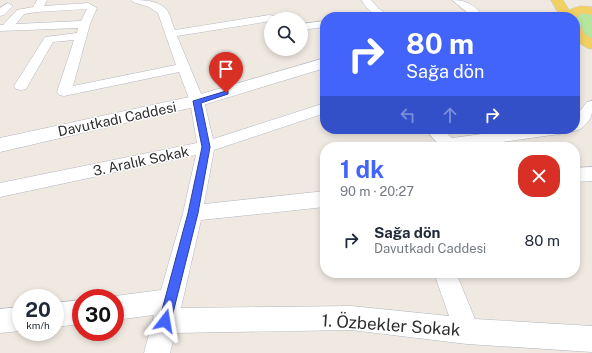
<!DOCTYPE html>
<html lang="tr">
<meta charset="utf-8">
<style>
body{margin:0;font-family:"Public Sans",sans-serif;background:#f2f2f3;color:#1f2937;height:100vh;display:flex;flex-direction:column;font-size:15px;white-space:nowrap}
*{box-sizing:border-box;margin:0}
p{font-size:13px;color:#747a83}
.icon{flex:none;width:22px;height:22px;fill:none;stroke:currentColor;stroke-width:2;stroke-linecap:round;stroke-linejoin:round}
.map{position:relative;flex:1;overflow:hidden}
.drawer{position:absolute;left:320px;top:142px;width:260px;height:136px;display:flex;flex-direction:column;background:#fff;border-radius:16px;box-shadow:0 2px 6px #0003}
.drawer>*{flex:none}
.top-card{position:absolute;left:320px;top:12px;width:260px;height:122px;border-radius:16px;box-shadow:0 2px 6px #0003;background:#4264fb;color:#fff;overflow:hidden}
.buttons{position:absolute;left:264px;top:12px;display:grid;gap:8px}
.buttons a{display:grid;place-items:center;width:44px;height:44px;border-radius:50%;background:#fff;box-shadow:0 2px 6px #0003;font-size:20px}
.speed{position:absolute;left:12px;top:289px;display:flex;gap:8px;font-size:20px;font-weight:700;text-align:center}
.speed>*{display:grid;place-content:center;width:52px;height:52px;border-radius:50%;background:#fff;box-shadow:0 2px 6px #0003;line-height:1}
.speed small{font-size:10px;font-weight:400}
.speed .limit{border:6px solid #d22;background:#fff;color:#111}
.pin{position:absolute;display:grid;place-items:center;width:34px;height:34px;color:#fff;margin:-41px -17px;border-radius:50% 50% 50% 0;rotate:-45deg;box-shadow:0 0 4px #0007}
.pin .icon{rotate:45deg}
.me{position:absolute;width:44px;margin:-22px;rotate:14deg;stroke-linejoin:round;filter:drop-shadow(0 0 3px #0008)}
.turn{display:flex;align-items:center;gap:14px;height:84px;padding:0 20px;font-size:18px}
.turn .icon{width:52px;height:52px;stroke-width:2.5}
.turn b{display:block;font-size:28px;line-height:34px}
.lanes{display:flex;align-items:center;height:38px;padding:0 20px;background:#0003;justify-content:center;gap:20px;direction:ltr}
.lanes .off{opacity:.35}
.round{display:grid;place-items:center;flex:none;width:42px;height:42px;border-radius:16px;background:#f2f2f3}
.summary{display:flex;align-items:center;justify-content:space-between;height:68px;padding:0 20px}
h1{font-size:24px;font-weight:700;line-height:30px;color:#4264fb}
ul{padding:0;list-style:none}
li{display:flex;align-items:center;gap:12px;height:60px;padding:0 20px}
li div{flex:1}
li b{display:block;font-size:15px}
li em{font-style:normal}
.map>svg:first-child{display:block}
</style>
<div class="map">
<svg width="592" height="353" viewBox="0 0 592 353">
<rect width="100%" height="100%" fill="#efe9e1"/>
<!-- green -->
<path fill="#b6e59e" d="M582,13L592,15V41L575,25L574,17Z"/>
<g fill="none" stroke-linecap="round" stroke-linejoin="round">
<defs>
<g id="minor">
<path d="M37,0H47L44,6L88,3L97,8L90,24L73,86L176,65L158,13L149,7L133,2L131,0C143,0 157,0 166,9C170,13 172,24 175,30L269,15L282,17L283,19H271V21L177,36L204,101L213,139L325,103V113L214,150L204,204L325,191V207L201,220L181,308L351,306L449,316L434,273H456L475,319L592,326V352L467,344L351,330L175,333L170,353H144L154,315L115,320V298H110L115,296L161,290L183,213L196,155L0,197V183L197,143L190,101L179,72L64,96L59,95L57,92L74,40L53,42L26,89L21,90L16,89L14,86L45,37L77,33L78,28L0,31V25H3L17,10L33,7ZM87,9L81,21L16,24L24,14L37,12Z"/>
<path d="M361,0H371L378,8L390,17C374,17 371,13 361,0Z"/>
<path d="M452,0C467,0 475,5 484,17H473Z"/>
<path d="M8,3L13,6L4,15L0,16V8Z"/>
<path d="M325,21V27L301,30V24Z"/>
<path d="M592,101C592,105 592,109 592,113C590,123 579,133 569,131L568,129H575V117L587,102Z"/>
<path d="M425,129H442L452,138L519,129H567L565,133L559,134L467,147H441Z"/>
<path d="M592,167V181L575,182V168Z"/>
<path d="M81,300V324L55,327V303Z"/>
<path d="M21,307V331L0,333V309Z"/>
</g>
<path id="secondary" d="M325,58V68L203,105L0,152V138L194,96Z"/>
<g id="primary">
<path d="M551,0H563L569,10L580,6L592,7V15L581,13L575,19V17H561Z"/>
<path d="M575,25L580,26L584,33L592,39V49L587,48L575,40Z"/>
</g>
</defs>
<!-- minor casing -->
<use href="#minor" stroke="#b4b7c1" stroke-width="1"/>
<!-- secondary casing -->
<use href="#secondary" stroke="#b4b7c1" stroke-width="1"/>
<!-- primary casing -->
<use href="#primary" stroke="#c9c9c9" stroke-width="1"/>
<!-- minor -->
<use href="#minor" fill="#fff" fill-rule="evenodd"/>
<!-- secondary -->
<use href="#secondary" fill="#fff" fill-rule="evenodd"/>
<!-- primary -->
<use href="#primary" fill="#f2d163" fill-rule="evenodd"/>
</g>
<!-- route -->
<path fill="#4264fb" stroke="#2b41a3" d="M226,91H228V94L201,103L210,147L198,213L171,321L170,326L165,327L161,326L159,321L188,213L202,147L193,101Z"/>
<g text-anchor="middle" stroke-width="3" stroke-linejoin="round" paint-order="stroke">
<!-- street labels -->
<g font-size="14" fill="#2e2e2e" stroke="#fff">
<text transform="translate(117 119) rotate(-12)" y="5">Davutkadı Caddesi</text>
<text transform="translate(141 161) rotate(-12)" y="5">3. Aralık Sokak</text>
</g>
<!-- near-street labels -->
<g font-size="17" fill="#2e2e2e" stroke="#fff">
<text transform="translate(391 325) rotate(4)" y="6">1. Özbekler Sokak</text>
</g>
</g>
</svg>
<div class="buttons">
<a><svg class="icon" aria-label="search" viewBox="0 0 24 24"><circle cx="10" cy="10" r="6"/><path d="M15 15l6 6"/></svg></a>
</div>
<div class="speed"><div>20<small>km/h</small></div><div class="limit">30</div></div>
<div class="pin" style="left:226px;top:93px;background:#d93025"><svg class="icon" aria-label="arrive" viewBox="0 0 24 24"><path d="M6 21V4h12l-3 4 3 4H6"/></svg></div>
<svg class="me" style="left:165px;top:321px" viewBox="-20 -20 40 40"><path d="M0-17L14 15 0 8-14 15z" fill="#4264fb" stroke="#fff" stroke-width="4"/></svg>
<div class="top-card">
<div class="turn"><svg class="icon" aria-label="right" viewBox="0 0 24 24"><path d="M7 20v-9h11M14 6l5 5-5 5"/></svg><div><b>80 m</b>Sağa dön</div></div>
<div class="lanes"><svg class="icon off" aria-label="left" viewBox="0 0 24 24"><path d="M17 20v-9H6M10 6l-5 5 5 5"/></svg><svg class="icon off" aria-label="ahead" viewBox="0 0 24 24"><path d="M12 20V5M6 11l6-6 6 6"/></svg><svg class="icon" aria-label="right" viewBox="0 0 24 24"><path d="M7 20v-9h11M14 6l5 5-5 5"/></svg></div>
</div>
<section class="drawer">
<div class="summary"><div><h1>1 dk</h1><p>90 m · 20:27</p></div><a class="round" style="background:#d93025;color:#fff"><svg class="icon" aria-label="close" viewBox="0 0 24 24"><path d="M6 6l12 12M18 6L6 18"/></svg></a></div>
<ul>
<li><svg class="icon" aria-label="right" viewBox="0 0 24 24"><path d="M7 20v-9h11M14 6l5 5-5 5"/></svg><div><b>Sağa dön</b><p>Davutkadı Caddesi</p></div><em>80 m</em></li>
</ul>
</section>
</div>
